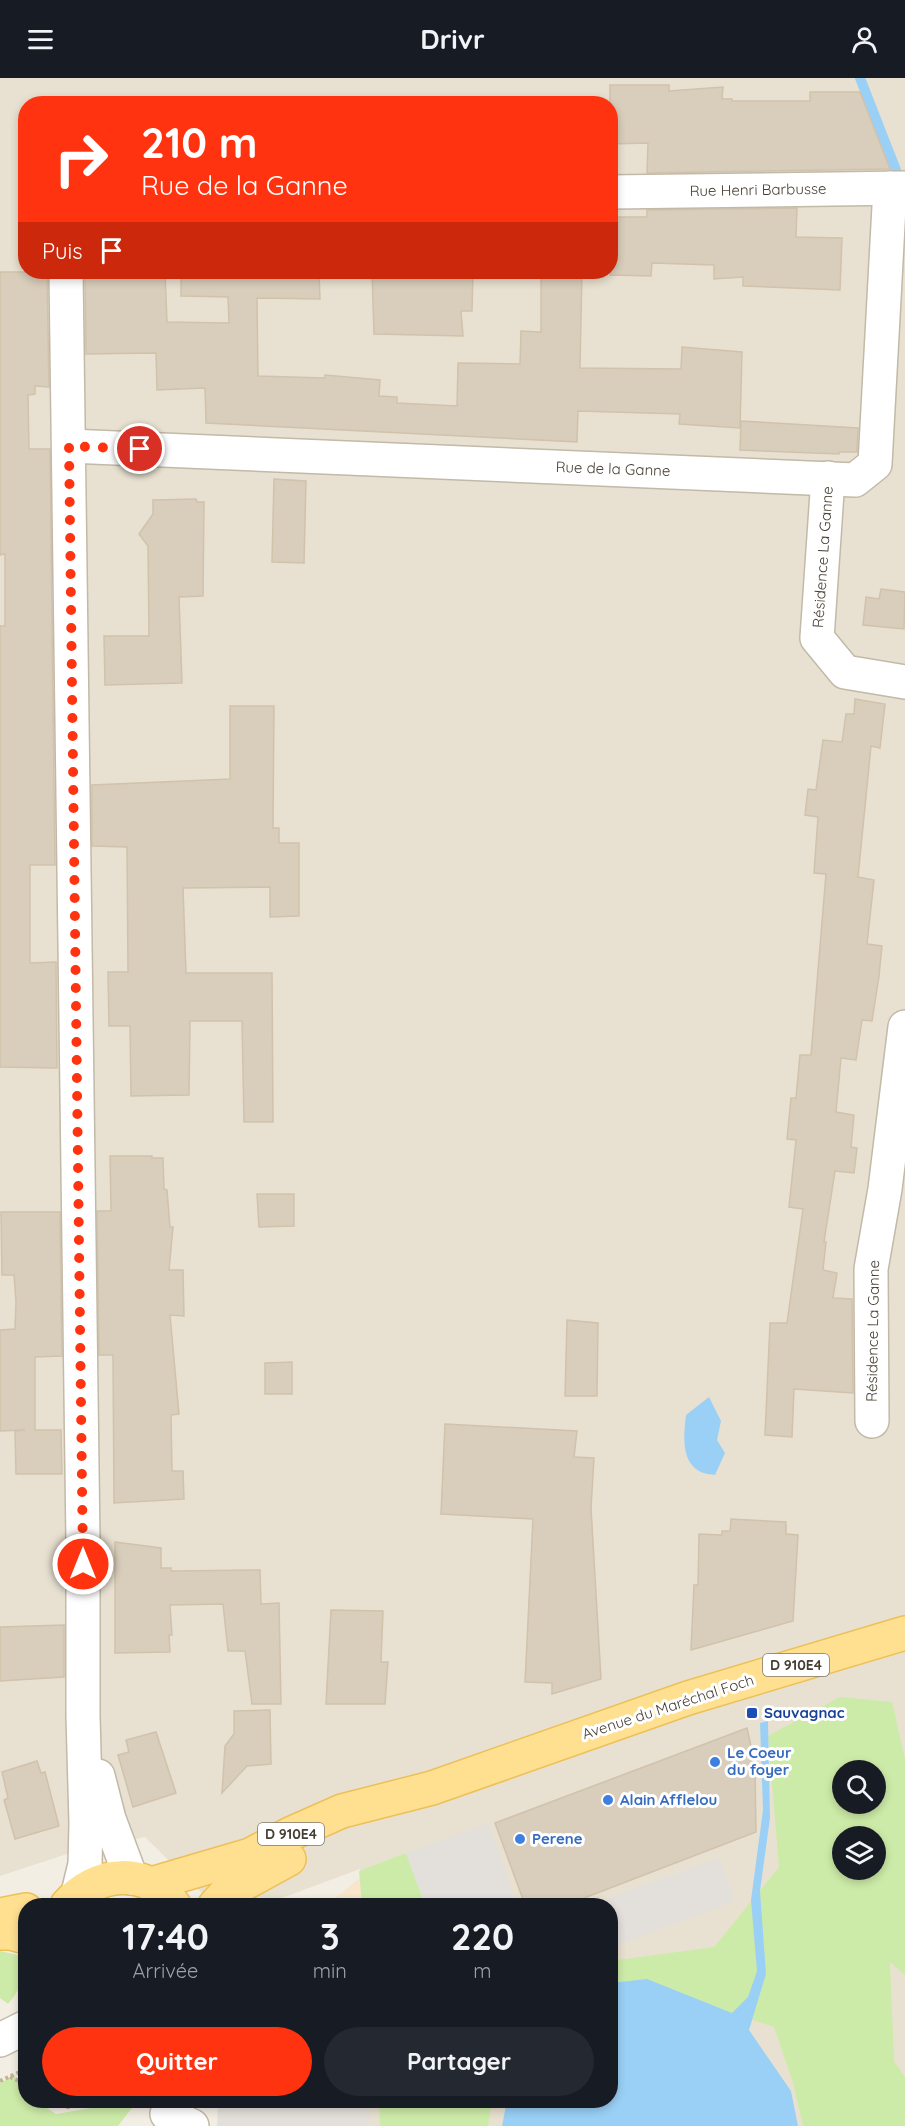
<!DOCTYPE html>
<html lang="fr">
<meta charset="utf-8">
<style>
body{margin:0;font-family:Quicksand,sans-serif;background:#242831;color:#f1f3f6;height:100vh;display:flex;flex-direction:column;font-size:22px;white-space:nowrap}
*{box-sizing:border-box;margin:0}
p{font-size:20px;color:#9ea1a6}
.icon{flex:none;width:33px;height:33px;fill:none;stroke:currentColor;stroke-width:2;stroke-linecap:round;stroke-linejoin:round}
.map{position:relative;flex:1;overflow:hidden}
.drawer{position:absolute;left:18px;top:1820px;width:600px;height:210px;display:flex;flex-direction:column;background:#171b24;border-radius:24px;box-shadow:0 3px 9px #0003}
.drawer>*{flex:none}
.banner{position:absolute;left:18px;top:18px;width:600px;height:183px;border-radius:24px;box-shadow:0 3px 9px #0003;background:#ff330f;color:#fff;overflow:hidden}
.fabs{position:absolute;left:832px;top:1682px;display:grid;gap:12px}
.fabs a{display:grid;place-items:center;width:54px;height:54px;border-radius:50%;background:#171b24;box-shadow:0 3px 9px #0003;font-size:30px}
.pin{position:absolute;display:grid;place-items:center;width:51px;height:51px;color:#fff;margin:-26px;border:3px solid #fff;border-radius:50%;box-shadow:0 2px 6px #0007}
.me{position:absolute;width:66px;margin:-33px;rotate:0deg;stroke-linejoin:round;filter:drop-shadow(0 0 4px #0008)}
.turn{display:flex;align-items:center;gap:21px;height:126px;padding:0 24px;font-size:27px}
.turn .icon{width:78px;height:78px;stroke-width:2.5}
.turn b{display:block;font-size:42px;line-height:51px}
.then{display:flex;align-items:center;height:57px;padding:0 24px;background:#0003;gap:12px;font-size:22px}
.eta{display:flex;justify-content:space-evenly;align-items:center;height:102px;text-align:center}
.eta b{font-size:36px;font-weight:700;line-height:42px}
.primary-button{display:flex;gap:12px;margin-top:auto;padding:12px 24px}
.primary-button a{flex:1;height:69px;border-radius:36px;background:#ff330f;color:#fff;font-size:24px;font-weight:700;line-height:69px;text-align:center}
.primary-button a+a{background:#242831;color:#f1f3f6}
header{display:flex;justify-content:space-between;align-items:center;height:78px;padding:0 24px;background:#171b24;font-size:27px;font-weight:700}
.map>svg:first-child{display:block}
</style>
<header><svg class="icon" aria-label="menu" viewBox="0 0 24 24"><path d="M4 6h16M4 12h16M4 18h16"/></svg>Drivr<svg class="icon" aria-label="person" viewBox="0 0 24 24"><circle cx="12" cy="8" r="4"/><path d="M4 21q1-7 8-7t8 7"/></svg></header>
<div class="map">
<svg width="905" height="2048" viewBox="0 0 905 2048">
<rect width="100%" height="100%" fill="#f3eee3"/>
<!-- residential -->
<path fill="#e8e1d1" fill-rule="evenodd" d="M0,0H905V2048H370V2022H610V1827H364L360,1791L263,1827H214L145,1759L67,1776L0,1798ZM26,26H610V194H26ZM843,1692H876V1725H843ZM843,1758H876V1791H843Z"/>
<!-- commercial -->
<path fill="#f8e5cc" d="M360,1800L363,1827H327Z"/>
<!-- green -->
<g fill="#cdeba8" fill-rule="evenodd">
<path d="M840,1619L892,1624L905,1681V1897L890,1884L894,1983L905,1999V2048H803L793,2005L774,1949L655,1911L611,1915L610,1883L714,1869L779,1789L768,1658ZM843,1692H876V1725H843ZM843,1758H876V1791H843Z"/>
<path d="M406,1775L425,1827H362L359,1793Z"/>
<path d="M0,1873L22,1878C22,1900 23,1909 8,1926L0,1920Z"/>
<path d="M14,1997L25,2013L26,2022H35L56,2036L138,2022L118,2048H0V2005Z"/>
<path d="M379,2022H492L488,2048H380Z"/>
</g>
<!-- parking -->
<g fill="#e3e0dc">
<path d="M488,1745L517,1827H425L406,1775Z"/>
<path d="M719,1780L735,1823L611,1870L610,1827H589Z"/>
<path d="M218,2022H370V2048H217Z"/>
</g>
<!-- water -->
<g fill="#9ad0f6">
<path d="M709,1319L721,1343L717,1362L725,1375L715,1397C711,1396 705,1396 701,1394C680,1384 684,1355 686,1337Z"/>
<path d="M768,1643L770,1740L760,1813L766,1896L749,1952L791,2013L798,2048H502L507,2022H610L611,1905L647,1901L732,1935L748,1919L757,1893L751,1822L763,1732L760,1645Z"/>
</g>
<g fill="none" stroke-linecap="round" stroke-linejoin="round">
<!-- stream -->
<path stroke="#9ad0f6" stroke-width="10" d="M860,0L896,92"/>
</g>
<!-- building -->
<g fill="#d9cdbb" stroke="#d1c2ab" stroke-width="1.5">
<path d="M610,7H669V13L723,9L722,21H732V23H810V14H860L890,91L647,95L648,65L610,66Z"/>
<path d="M797,130L796,159L842,160L840,212L743,208V199L714,201V187L652,185L651,198L610,197V139H647V132Z"/>
<path d="M0,194H47L49,309L35,308V316L28,317L29,371H50L55,787H30V885L56,884L57,990L0,989V548H5V476L0,477Z"/>
<path d="M85,194H165L167,244L229,245L228,219L181,218V194H319L320,221L257,220L258,298L325,300V297L380,302L379,318L397,319V325L457,328L458,285L520,286L521,253L541,254V194H582L580,290L681,291L682,269L742,274L740,350L679,346L680,336L578,333L577,364L206,345L205,310L157,312L156,275L86,276Z"/>
<path d="M372,194H473L472,233H461L463,258L374,256Z"/>
<path d="M741,343L858,350L857,374H839V376L740,372Z"/>
<path d="M274,401L306,403L304,485L272,484Z"/>
<path d="M196,421L197,424H204L203,518L179,519L182,605L105,607L104,558H149L148,468L139,456L153,436V422Z"/>
<path d="M881,511L905,514L904,551L863,547L866,519L879,521Z"/>
<path d="M855,621L885,626L880,670L871,668L858,799L874,802L867,866L882,868L879,898L872,943L862,942L856,982L841,980L836,1034L854,1037L851,1069L857,1070L854,1095L835,1093L824,1164H826L823,1192L837,1195L833,1220L852,1221L853,1315L794,1311L792,1359L765,1357L770,1245H787L803,1131L789,1129L796,1062L787,1061L791,1020H796L800,977H811L826,796L814,795L818,739L805,737L808,711L816,712L823,662L842,664L846,636H854Z"/>
<path d="M230,628H274L273,750H279V765H299V838L270,839V809L183,810L186,895H272L273,1044H244L242,943H190L189,1017L131,1018L130,948H109L108,894H128L127,769L92,768V707L230,701Z"/>
<path d="M110,1078H152V1080H163L164,1111L167,1112L170,1149H173L169,1192H183L184,1238L170,1237L179,1336L171,1337L172,1393H183L184,1421L114,1425L113,1277H99L97,1133H111Z"/>
<path d="M257,1116H294V1148L259,1149Z"/>
<path d="M1,1134H60L62,1278L35,1279V1352H61L62,1396H16L15,1353L25,1352L0,1353V1252L15,1251L16,1224L14,1197H2Z"/>
<path d="M567,1242L598,1245L597,1318H565Z"/>
<path d="M292,1284V1316H265V1285Z"/>
<path d="M445,1346L577,1353L574,1379L594,1380L591,1430L601,1601L552,1616V1605L525,1604L533,1441L441,1436Z"/>
<path d="M731,1441L786,1444V1456L798,1457L793,1543L691,1572L694,1507H698L699,1456L722,1457V1453H730Z"/>
<path d="M115,1464L161,1470V1490H171V1493L260,1492L261,1526L279,1525L281,1626H252L245,1573H228L223,1526L170,1527L172,1557H169L170,1574L115,1575Z"/>
<path d="M331,1532L383,1533L381,1584H388L385,1626H326Z"/>
<path d="M64,1547V1599L0,1603V1549Z"/>
<path d="M270,1632L271,1686L247,1688L222,1715L225,1668L234,1656V1633Z"/>
<path d="M747,1650L755,1686L756,1754L566,1827H525L495,1745Z"/>
<path d="M156,1654L176,1715L133,1729L118,1677L129,1674L126,1662Z"/>
<path d="M37,1683L41,1695L45,1694L59,1748L15,1761L4,1722L8,1720L2,1694Z"/>
</g>
<g fill="none" stroke-linecap="round" stroke-linejoin="round">
<defs>
<g id="minor">
<path d="M610,114L905,110"/>
<path d="M66,194L83,1464V1638L86,1745L85,1786L78,1815"/>
<path d="M69,368L855,402L875,386L890,110"/>
<path d="M828,400L817,560L845,594L905,604"/>
<path d="M872,1343L871,1191L885,1111L905,949"/>
<path d="M98,1698L109,1741L131,1800"/>
<path d="M0,1962L26,1949"/>
<path d="M167,2036L192,2048"/>
</g>
<g id="major">
<path d="M151,1806L250,1777L290,1756L342,1733L432,1710L688,1620L905,1555"/>
<path d="M67,1827C96,1793 147,1788 174,1827"/>
<path d="M215,1827L225,1816L289,1781"/>
<path d="M0,1837L26,1832"/>
<path d="M0,1855H11L26,1859"/>
</g>
</defs>
<!-- minor casing -->
<use href="#minor" stroke="#c2b9a8" stroke-width="36"/>
<!-- major casing -->
<use href="#major" stroke="#edc057" stroke-width="36"/>
<!-- path -->
<g stroke="#c2b295" stroke-width="4" stroke-dasharray="3 3" stroke-linecap="butt">
<path d="M10,1999L26,2006"/>
<path d="M0,2003L26,1991"/>
<path d="M44,2022L47,2025L68,2029L100,2022"/>
</g>
<!-- minor -->
<use href="#minor" stroke="#fff" stroke-width="33"/>
<!-- major -->
<use href="#major" stroke="#ffe091" stroke-width="33"/>
</g>
<g fill="none" stroke-linecap="round" stroke-linejoin="round">
<!-- route -->
<path stroke="#ff330f" stroke-width="10" stroke-dasharray="0 18" d="M83,1486L69,368L140,371"/>
</g>
<!-- markers -->
<rect fill="#1a4fb4" stroke="#fff" stroke-width="2" x="746" y="1629" width="12" height="12" rx="3"/>
<g fill="#3f7fe0" stroke="#fff" stroke-width="2">
<circle cx="715" cy="1684" r="6"/>
<circle cx="608" cy="1722" r="6"/>
<circle cx="520" cy="1761" r="6"/>
</g>
<g text-anchor="middle" stroke-width="6" stroke-linejoin="round" paint-order="stroke">
<!-- shield labels -->
<g fill="#fff" stroke="#7e7870" stroke-width="1.5">
<rect x="763" y="1576" width="66" height="22" rx="4.5"/>
<rect x="258" y="1745" width="66" height="22" rx="4.5"/>
</g>
<g font-size="14" font-weight="bold" fill="#463e33">
<text x="796" y="1592">D 910E4</text>
<text x="291" y="1761">D 910E4</text>
</g>
<!-- street labels -->
<g font-size="15" fill="#463e33" stroke="#fff">
<text transform="translate(758 112) rotate(-1)" y="5">Rue Henri Barbusse</text>
<text transform="translate(613 391) rotate(2)" y="5">Rue de la Ganne</text>
<text transform="translate(823 479) rotate(-86)" y="5">Résidence La Ganne</text>
<text transform="translate(873 1253) rotate(-89)" y="5">Résidence La Ganne</text>
<text transform="translate(668 1629) rotate(-18)" y="5">Avenue du Maréchal Foch</text>
</g>
<!-- transit labels -->
<g font-size="15" font-weight="bold" fill="#164399" stroke="#fff" text-anchor="start">
<text x="764" y="1640">Sauvagnac</text>
</g>
<!-- shop labels -->
<g font-size="15" font-weight="bold" fill="#366cbe" stroke="#fff" text-anchor="start">
<text x="727" y="1680">Le Coeur<tspan x="727" dy="17">du foyer</tspan></text>
<text x="620" y="1727">Alain Afflelou</text>
<text x="532" y="1766">Perene</text>
</g>
</g>
</svg>
<div class="fabs">
<a><svg class="icon" aria-label="search" viewBox="0 0 24 24"><circle cx="10" cy="10" r="6"/><path d="M15 15l6 6"/></svg></a>
<a><svg class="icon" aria-label="layers" viewBox="0 0 24 24"><path d="M12 4l9 5-9 5-9-5zM3 14l9 5 9-5"/></svg></a>
</div>
<div class="pin" style="left:140px;top:371px;background:#d93025"><svg class="icon" aria-label="arrive" viewBox="0 0 24 24"><path d="M6 21V4h12l-3 4 3 4H6"/></svg></div>
<svg class="me" style="left:83px;top:1486px" viewBox="-20 -20 40 40"><circle r="17" fill="#ff330f" stroke="#fff" stroke-width="3"/><path d="M0-11L8 9 0 5-8 9z" fill="#fff"/></svg>
<div class="banner">
<div class="turn"><svg class="icon" aria-label="right" viewBox="0 0 24 24"><path d="M7 20v-9h11M14 6l5 5-5 5"/></svg><div><b>210 m</b>Rue de la Ganne</div></div>
<div class="then">Puis<svg class="icon" aria-label="arrive" viewBox="0 0 24 24"><path d="M6 21V4h12l-3 4 3 4H6"/></svg></div>
</div>
<section class="drawer">
<div class="eta">
<div><b>17:40</b><p>Arrivée</p></div>
<div><b>3</b><p>min</p></div>
<div><b>220</b><p>m</p></div>
</div>
<div class="primary-button"><a>Quitter</a><a>Partager</a></div>
</section>
</div>
